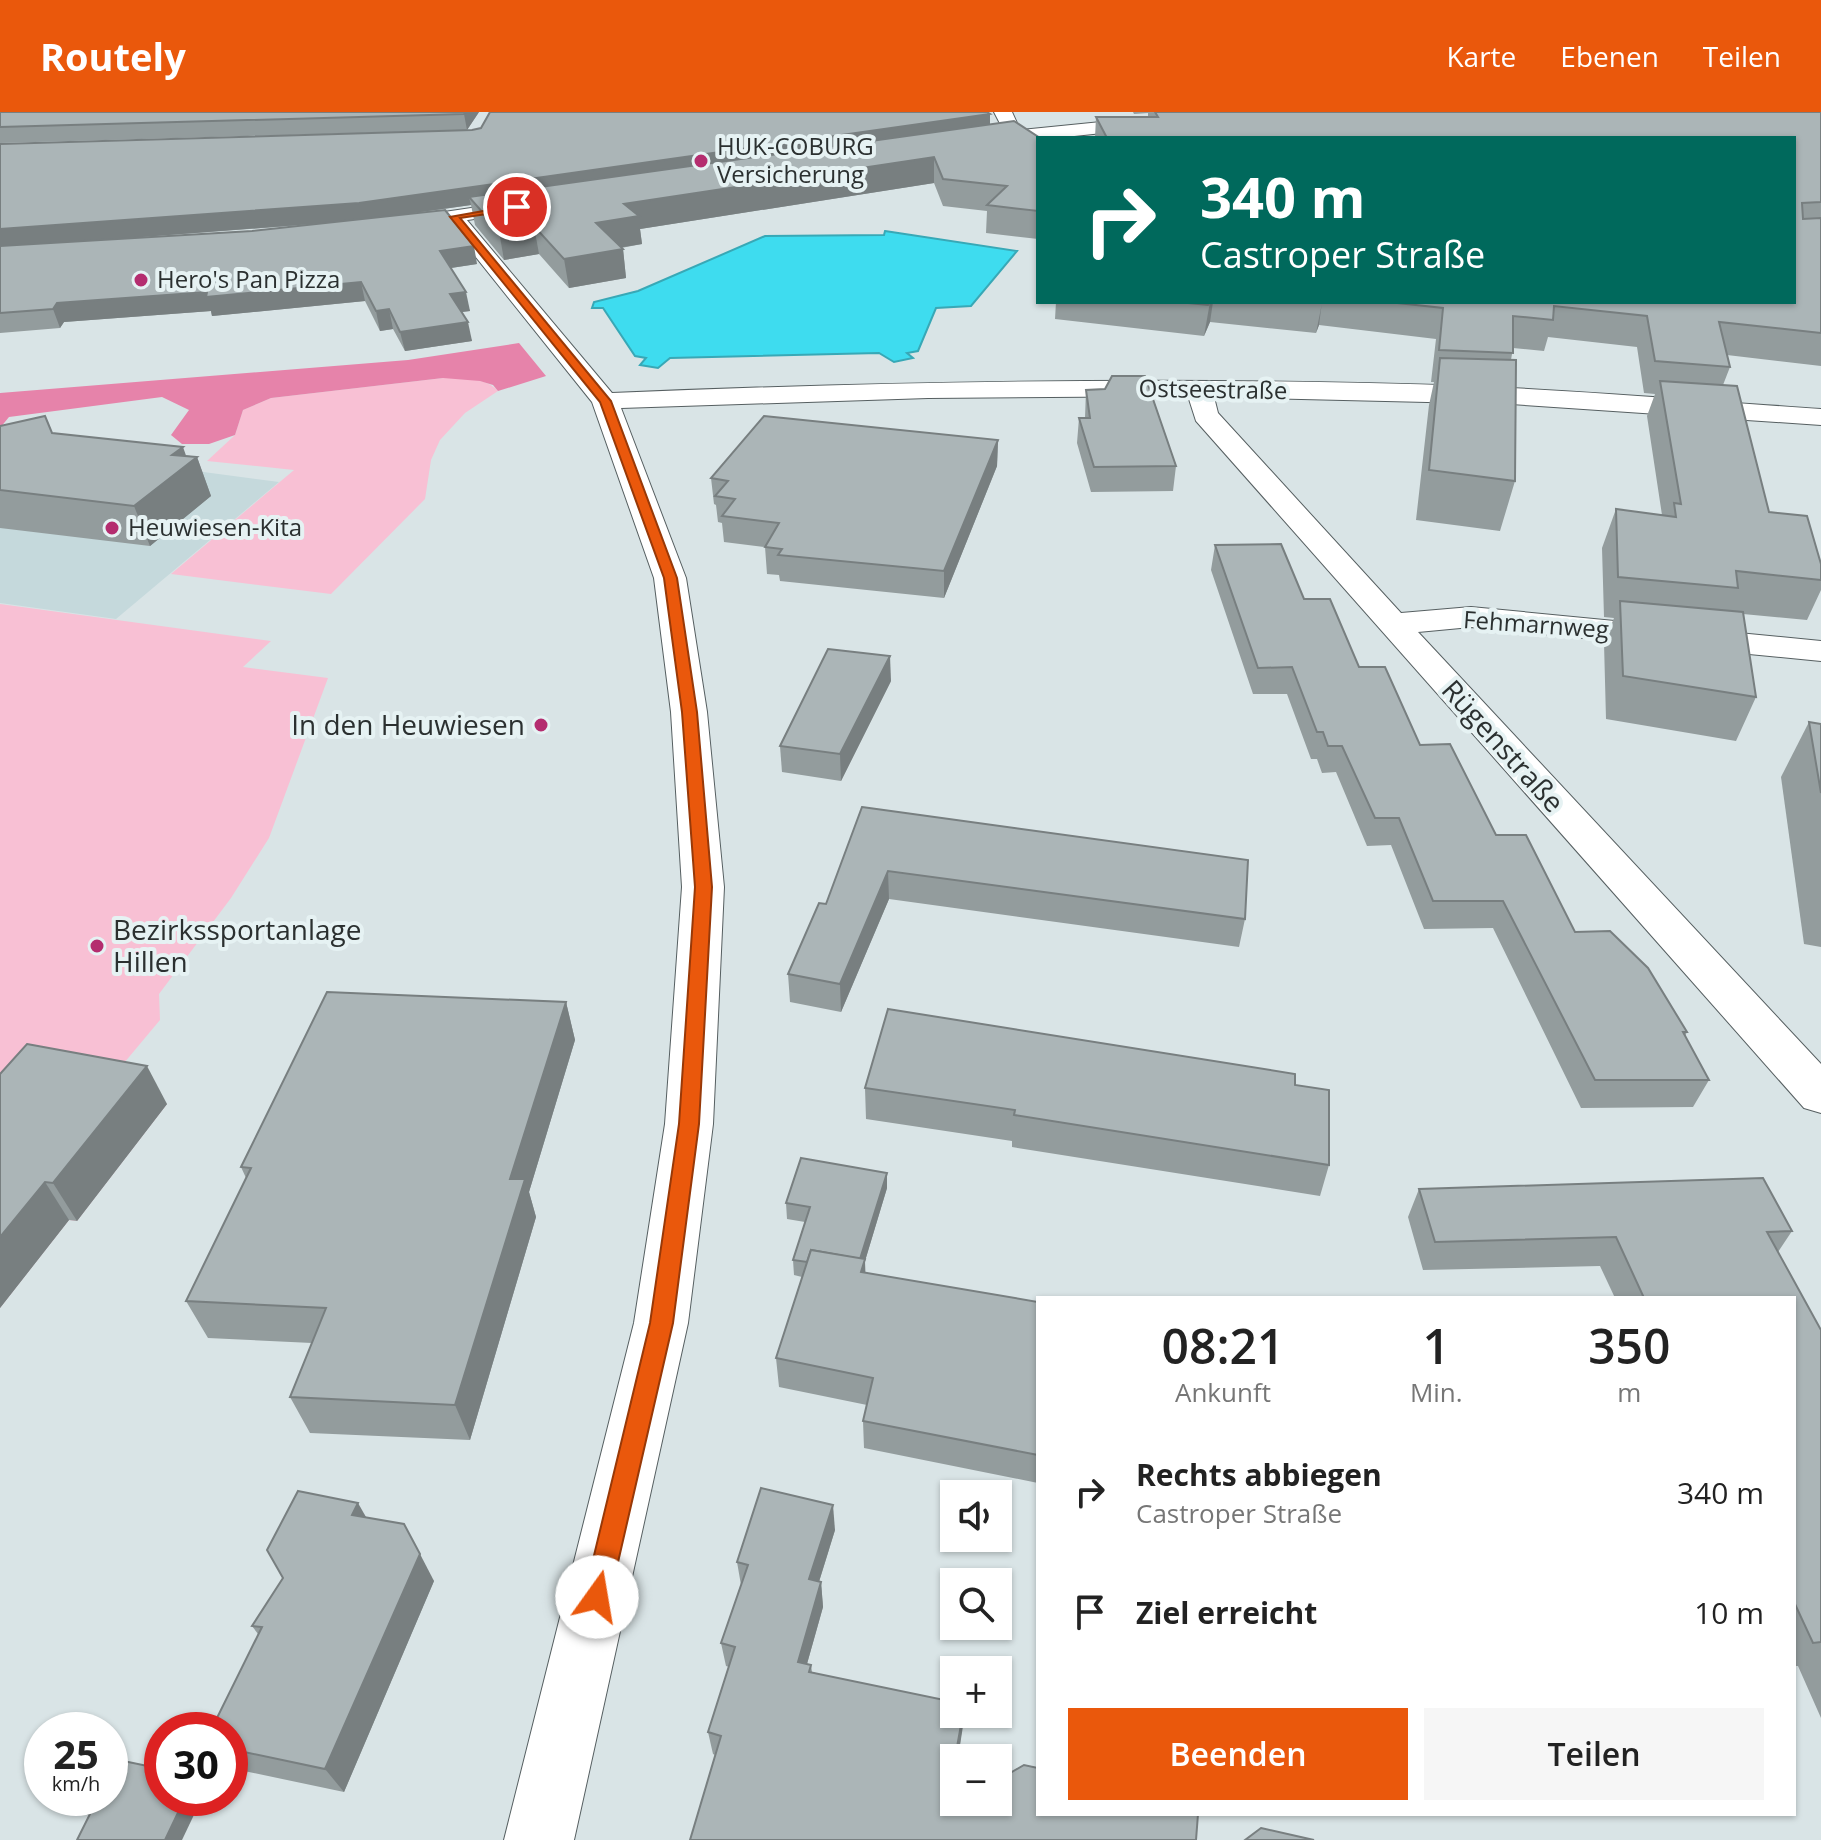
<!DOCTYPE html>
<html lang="de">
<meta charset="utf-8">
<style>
body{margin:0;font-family:"Open Sans",sans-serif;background:#f6f6f6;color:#222;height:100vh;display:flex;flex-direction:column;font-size:30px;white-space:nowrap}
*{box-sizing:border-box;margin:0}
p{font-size:26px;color:#767676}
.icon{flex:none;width:44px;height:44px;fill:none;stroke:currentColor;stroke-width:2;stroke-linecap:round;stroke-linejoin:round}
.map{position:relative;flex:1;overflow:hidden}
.drawer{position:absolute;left:1036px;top:1184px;width:760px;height:520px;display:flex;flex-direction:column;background:#fff;border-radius:0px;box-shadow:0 2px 6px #0004}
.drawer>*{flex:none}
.banner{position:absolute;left:1036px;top:24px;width:760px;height:168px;border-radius:0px;box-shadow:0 2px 6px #0004;background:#00695c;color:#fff;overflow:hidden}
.buttons{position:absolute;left:940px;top:1368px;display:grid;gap:16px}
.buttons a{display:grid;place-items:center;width:72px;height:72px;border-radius:0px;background:#fff;box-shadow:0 2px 6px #0004;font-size:40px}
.speed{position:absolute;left:24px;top:1600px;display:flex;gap:16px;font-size:40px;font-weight:700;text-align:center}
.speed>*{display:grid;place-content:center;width:104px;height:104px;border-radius:50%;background:#fff;box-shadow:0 2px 6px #0004;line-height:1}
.speed small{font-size:20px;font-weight:400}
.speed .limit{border:12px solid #d22;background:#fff;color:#111}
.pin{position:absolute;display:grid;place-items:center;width:68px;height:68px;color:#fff;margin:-34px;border:4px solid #fff;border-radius:50%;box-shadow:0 2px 8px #0007}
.me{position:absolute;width:88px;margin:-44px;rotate:13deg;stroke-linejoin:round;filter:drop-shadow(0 0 6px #0008)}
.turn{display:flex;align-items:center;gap:28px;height:168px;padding:0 32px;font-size:36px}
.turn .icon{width:104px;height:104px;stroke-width:2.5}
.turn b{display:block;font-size:56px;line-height:68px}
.eta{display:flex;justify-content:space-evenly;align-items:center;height:136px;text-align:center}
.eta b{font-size:48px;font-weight:600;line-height:56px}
.action{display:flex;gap:16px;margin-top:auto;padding:16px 32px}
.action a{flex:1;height:92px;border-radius:0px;background:#ea580c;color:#fff;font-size:32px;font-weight:600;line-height:92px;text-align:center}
.action a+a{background:#f6f6f6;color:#222}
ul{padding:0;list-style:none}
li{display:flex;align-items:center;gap:24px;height:120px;padding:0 32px}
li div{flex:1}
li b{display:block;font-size:30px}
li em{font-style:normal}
header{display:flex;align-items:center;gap:48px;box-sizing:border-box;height:112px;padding:0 40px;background:#ea580c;color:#fff}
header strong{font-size:38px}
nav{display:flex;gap:44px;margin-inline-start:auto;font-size:28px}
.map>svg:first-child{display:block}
</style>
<header>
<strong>Routely</strong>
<nav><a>Karte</a><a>Ebenen</a><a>Teilen</a></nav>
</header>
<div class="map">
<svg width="1821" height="1728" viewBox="0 0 1821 1728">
<rect width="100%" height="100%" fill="#d9e4e6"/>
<!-- built -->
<path fill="#c5d9dc" d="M16,335L279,370L116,507L0,491V345Z"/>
<!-- green -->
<g fill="#f8c0d4">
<path d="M443,266C460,266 486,265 498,279L465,301L440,328L431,348L425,387L331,482L171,462L294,358L207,349L235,323L243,298L271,286Z"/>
<path d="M0,492L271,529L243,555L328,566L269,726L231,786L159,882L160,908L119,957L107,981L167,992L77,1109L69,1108L0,1196Z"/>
</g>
<!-- forest -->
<path fill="#e683aa" d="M519,231L546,264L498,279L493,273L480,269L443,266L271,286L243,298L235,323L209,332H182L171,323L189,298L162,285L9,305L0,316V281L408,248Z"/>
<!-- water -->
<path fill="#3edcef" stroke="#38a8b6" stroke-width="2" d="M885,119L1017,139L971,194L936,196L918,239L907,241L913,246L894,250L879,241L670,246L658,256L640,253L646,246L635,244L603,196H592L594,190L638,179L765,124L884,123Z"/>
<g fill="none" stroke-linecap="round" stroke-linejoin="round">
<defs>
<g id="street">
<path d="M994,0H1012L1021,20L1038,26V39L1008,27Z"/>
<path d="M454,99L461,101L612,281C898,269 1183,264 1469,274C1587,279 1704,289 1821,297V313L1511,292L1214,285L1218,301L1401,501L1471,495L1821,529V549L1471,515L1418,520L1821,952V1001L1804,996L1196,309L1188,284L928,286L621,296L686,466L707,600L724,775L713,1012L688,1211L574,1728H504L634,1211L665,1012L682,775L671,600L654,466L592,290L447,109L444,105L447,101Z"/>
</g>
<g id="secondary">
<path d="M1201,0H1261L1252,5L972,35L963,29L972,23Z"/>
<path d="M532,87L539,89L542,93L539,97L390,120L380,114L390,108Z"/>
</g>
</defs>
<!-- street casing -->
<use href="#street" stroke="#565f61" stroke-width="2"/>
<!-- secondary casing -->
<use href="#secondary" stroke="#565f61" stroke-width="2"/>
<!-- street -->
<use href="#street" fill="#fff" fill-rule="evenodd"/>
<!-- secondary -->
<use href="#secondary" fill="#fff" fill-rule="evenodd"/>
</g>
<!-- wall -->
<g fill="#939c9d" fill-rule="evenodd">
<path d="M0,0H479L467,18L0,31Z"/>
<path d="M1133,0H1821V254L1727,243L1730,255L1723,273L1769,400L1821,452V478L1807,508L1743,502L1756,585L1736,629L1606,607L1604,531L1614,506L1604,505L1602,436L1616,397L1662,403L1647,304L1655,282L1644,281L1637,235L1548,225L1544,239L1513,236L1511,248L1515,369L1500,419L1416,408L1429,293L1434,270H1431L1436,227L1319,213L1316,221L1210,210L1204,224L1055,207L1056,190H1794V26H1095L1096,5H1148V1L1134,2Z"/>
<path d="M990,12L1038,26V127L986,121L987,99L943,94L934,71L640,117L642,132L621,136L623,137L626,166L569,176L539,142L504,148L475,113L471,93L395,104L477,152L451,156L470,199L461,200L472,229L405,239L393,217L380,219L365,189L212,204L211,199L64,210L60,216L0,221V32ZM318,112L252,119L111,127L197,121Z"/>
<path d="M1086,278L1176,354L1173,379L1091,380L1077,331L1079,306H1085Z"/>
<path d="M0,314L52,321L197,345L211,384L150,434L0,416Z"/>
<path d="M998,328L997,354L944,486L780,469L779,463L767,462L765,435L724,430L722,411L718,410L716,393L714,392L711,366Z"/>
<path d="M1215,433L1304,487L1359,555L1420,633L1575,820L1687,920L1685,924L1709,968L1693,995L1581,996L1493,816L1424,817L1391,733L1367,734L1336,660L1322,661L1317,647H1311L1287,582H1253L1211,458Z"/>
<path d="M891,569L841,669L782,660L780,634Z"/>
<path d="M1809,610L1821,612V835L1804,832L1781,665Z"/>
<path d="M862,695L1245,807L1239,835L889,787L841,900L790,890L788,862L826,792Z"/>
<path d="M566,890L575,928L529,1080L536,1105L470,1328L310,1321L290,1285L312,1231L208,1226L186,1189L246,1066L241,1055Z"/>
<path d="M0,962L167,992L77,1109L69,1108L0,1196Z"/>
<path d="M1295,973L1329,1053L1320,1084L1012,1035V1029L866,1007L865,976Z"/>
<path d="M887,1061V1076L865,1149V1161L1038,1190V1371L864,1336L863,1309L867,1293L779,1275L776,1246L802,1165L794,1163L793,1148L805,1110L787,1107L786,1091Z"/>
<path d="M1419,1077L1792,1119L1778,1140L1821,1218V1606L1798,1554H1794V1186H1615L1600,1154L1423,1158L1408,1105Z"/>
<path d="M366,1405L434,1469L344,1680L230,1656V1618L258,1522L252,1514Z"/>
<path d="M835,1418L819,1470H821L823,1495L807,1552L811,1553L812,1560L954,1602H964L958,1646H954V1669L949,1698L1038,1702L690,1728L715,1643L713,1642L708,1620L729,1555L726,1554L721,1531L741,1473L737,1450Z"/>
</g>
<!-- shaded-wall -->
<g fill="#787f80">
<path d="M466,0H479L467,18L464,2Z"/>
<path d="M990,2V18L469,85L471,93L363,108L0,136V117Z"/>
<path d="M934,45V71L640,117L642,132L599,139L596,111L624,92Z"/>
<path d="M534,114L539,142L504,148L499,119Z"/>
<path d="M474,134L477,152L444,157L440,139Z"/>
<path d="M623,137L626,166L569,176L564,147Z"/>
<path d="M361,170L365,189L212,204L211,199L64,210L60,216L53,197L57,191Z"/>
<path d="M466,180L470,199L454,201L450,182Z"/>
<path d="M1210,190H1213L1210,210L1204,224Z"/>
<path d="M1322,190L1319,213L1316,221L1322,191Z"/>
<path d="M389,197L393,217L380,219L376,199Z"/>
<path d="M468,210L472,229L405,239L400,220Z"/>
<path d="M998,328L997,354L944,486V459Z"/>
<path d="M183,335L189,352L197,345L211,384L150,434L134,394L172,343Z"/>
<path d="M890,544L891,569L841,669L840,642Z"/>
<path d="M888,759L889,787L841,900L840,872Z"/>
<path d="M566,890L575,928L529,1080L536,1105L470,1328L455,1293L510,1067Z"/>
<path d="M147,954L167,992L77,1109L53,1071Z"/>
<path d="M887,1061V1076L865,1149L866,1177L856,1159Z"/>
<path d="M45,1070L69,1108L0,1196V1125Z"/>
<path d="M358,1391L374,1419L352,1403Z"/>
<path d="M833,1393L835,1418L812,1492L809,1467Z"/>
<path d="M420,1442L434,1469L344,1680L325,1657Z"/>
<path d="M821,1470L823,1495L801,1573L798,1550Z"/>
<path d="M963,1602H964L963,1614L958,1646H955Z"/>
<path d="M954,1654V1669L945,1721L946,1700Z"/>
<path d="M185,1686H202L182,1728H165Z"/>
</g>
<!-- building -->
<g fill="#abb5b7" stroke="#787f80" stroke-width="2">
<path d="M0,0H466L464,2L0,15Z"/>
<path d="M490,0H987L990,2L359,91L0,117V32L472,18L481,16Z"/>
<path d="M1155,0H1821V90L1802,91L1803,107L1821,106V221L1719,210L1730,255L1655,249L1647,204L1554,194L1553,208L1513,204V241L1439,238L1443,196L1388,190H1794V26H1107L1096,5H1158Z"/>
<path d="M1014,9L1040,26H1038V99L987,93L1007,74L943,67L934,45L624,92L639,104L596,111L623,137L564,147L534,114L499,119L469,85Z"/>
<path d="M445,98L474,134L440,139L466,180L450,182L468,210L400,220L389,197L376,199L361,170L206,185L207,180L57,191L53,197L0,201V134L252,119Z"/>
<path d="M1178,190H1210L1208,193Z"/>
<path d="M1440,246L1516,248L1515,369L1429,358Z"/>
<path d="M1112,264H1145L1176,354L1094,355L1079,306H1090L1086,278L1105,277Z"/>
<path d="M1660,269L1737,274L1769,400L1807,404L1821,452V468L1736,459L1738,476L1618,465L1616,397L1676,405L1674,391L1681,392Z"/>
<path d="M45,304L52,321L183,335L172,343L197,345L134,394L0,378V314Z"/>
<path d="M764,304L998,328L944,459L778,443L782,437L765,435L779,411L722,404L735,387L715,384L728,369L711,366Z"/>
<path d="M1281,432L1304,487H1330L1359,555H1385L1420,633L1450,632L1496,723H1526L1575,820L1610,819L1648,856L1687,920H1683L1709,968H1595L1503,789H1433L1399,706H1375L1342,634H1328L1323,620H1317L1292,555L1258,556L1215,433Z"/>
<path d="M1620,489L1743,500L1756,585L1623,564Z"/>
<path d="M828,537L890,544L840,642L780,634Z"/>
<path d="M1809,610L1821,612V681Z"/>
<path d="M862,695L1248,748L1245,807L888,759L840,872L788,862L819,791L826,792Z"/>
<path d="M327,880L566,890L510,1067H525L455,1293L290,1285L326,1196L186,1189L251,1056L241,1055Z"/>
<path d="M888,897L1295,962V973L1329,978V1053L1014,1003L1015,998L865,976Z"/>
<path d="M27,932L147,954L53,1071L45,1070L0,1125V962Z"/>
<path d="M801,1046L887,1061L860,1147L811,1138L807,1150L793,1148L810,1095L786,1091Z"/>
<path d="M1763,1066L1792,1119L1767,1120L1821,1218V1530L1813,1531L1794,1490V1186H1644L1616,1125L1435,1130L1419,1077Z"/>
<path d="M811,1138L865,1147L861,1160L1038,1190V1343L863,1309L873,1266L776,1246Z"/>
<path d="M761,1376L833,1393L809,1467L821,1470L798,1550L811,1553L809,1560L954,1590V1602H963L955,1646H954V1654L946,1700L963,1690H998V1668L1024,1653L1038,1656V1702H1198L1196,1728H690L721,1624L708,1620L735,1535L721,1531L748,1453L737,1450Z"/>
<path d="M298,1379L358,1391L352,1403L404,1412L420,1442L325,1657L230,1637V1618H211L262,1515L252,1514L283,1466L267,1438Z"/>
<path d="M114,1647L162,1657V1686H185L165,1728H77L90,1702L86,1701L94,1686H110V1655Z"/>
<path d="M1261,1716L1314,1728H1245Z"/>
</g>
<!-- route -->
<path fill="#ea580c" stroke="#983908" stroke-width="2" d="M517,93L520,97L460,106L611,289L677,466L697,600L712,775L699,1012L673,1211L610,1485L606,1494L597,1498L588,1494L584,1485L650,1211L679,1012L695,775L682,600L664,466L600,290L450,105Z"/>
<!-- markers -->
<g fill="#b42d6f" stroke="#e6f2f3" stroke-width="3">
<circle cx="701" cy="49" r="8"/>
<circle cx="141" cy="168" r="8"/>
<circle cx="112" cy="416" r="8"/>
<circle cx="541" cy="613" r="8"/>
<circle cx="97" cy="834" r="8"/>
</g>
<g text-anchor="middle" stroke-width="8" stroke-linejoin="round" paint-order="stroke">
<!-- far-poi labels -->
<g font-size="24" fill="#2b3030" stroke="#e6f2f3" text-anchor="start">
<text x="717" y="43">HUK-COBURG<tspan x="717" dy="28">Versicherung</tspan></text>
<text x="157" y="176">Hero's Pan Pizza</text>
<text x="128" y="424">Heuwiesen-Kita</text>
</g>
<!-- far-street labels -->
<g font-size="24" fill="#2b3030" stroke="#e6f2f3">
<text transform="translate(1213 278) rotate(1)" y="8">Ostseestraße</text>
<text transform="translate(1536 513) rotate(4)" y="8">Fehmarnweg</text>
</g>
<!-- poi labels -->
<g font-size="28" fill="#2b3030" stroke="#e6f2f3" text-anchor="end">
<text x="525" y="623">In den Heuwiesen</text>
<text x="113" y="828" text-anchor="start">Bezirkssportanlage<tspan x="113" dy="32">Hillen</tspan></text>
</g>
<!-- street labels -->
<g font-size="28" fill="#2b3030" stroke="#e6f2f3">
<text transform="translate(1503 634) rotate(48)" y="10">Rügenstraße</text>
</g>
</g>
</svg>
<div class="buttons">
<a><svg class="icon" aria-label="sound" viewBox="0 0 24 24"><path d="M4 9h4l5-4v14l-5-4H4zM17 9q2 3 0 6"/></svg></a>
<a><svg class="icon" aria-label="search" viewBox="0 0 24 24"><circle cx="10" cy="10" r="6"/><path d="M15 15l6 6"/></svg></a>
<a>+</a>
<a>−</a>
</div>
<div class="speed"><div>25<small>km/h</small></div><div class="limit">30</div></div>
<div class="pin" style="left:517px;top:95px;background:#d93025"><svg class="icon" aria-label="arrive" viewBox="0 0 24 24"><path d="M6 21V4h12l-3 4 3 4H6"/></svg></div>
<svg class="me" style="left:597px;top:1485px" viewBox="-20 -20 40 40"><circle r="19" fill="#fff"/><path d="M0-13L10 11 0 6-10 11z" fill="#ea580c"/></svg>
<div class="banner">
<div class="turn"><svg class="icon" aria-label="right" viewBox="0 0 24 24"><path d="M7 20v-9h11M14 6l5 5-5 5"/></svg><div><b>340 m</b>Castroper Straße</div></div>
</div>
<section class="drawer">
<div class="eta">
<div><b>08:21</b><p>Ankunft</p></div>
<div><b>1</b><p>Min.</p></div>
<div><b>350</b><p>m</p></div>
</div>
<ul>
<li><svg class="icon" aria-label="right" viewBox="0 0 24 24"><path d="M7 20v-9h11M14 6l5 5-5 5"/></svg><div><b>Rechts abbiegen</b><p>Castroper Straße</p></div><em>340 m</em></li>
<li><svg class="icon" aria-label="arrive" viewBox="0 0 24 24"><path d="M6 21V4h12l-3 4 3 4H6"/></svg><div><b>Ziel erreicht</b></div><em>10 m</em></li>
</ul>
<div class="action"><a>Beenden</a><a>Teilen</a></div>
</section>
</div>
